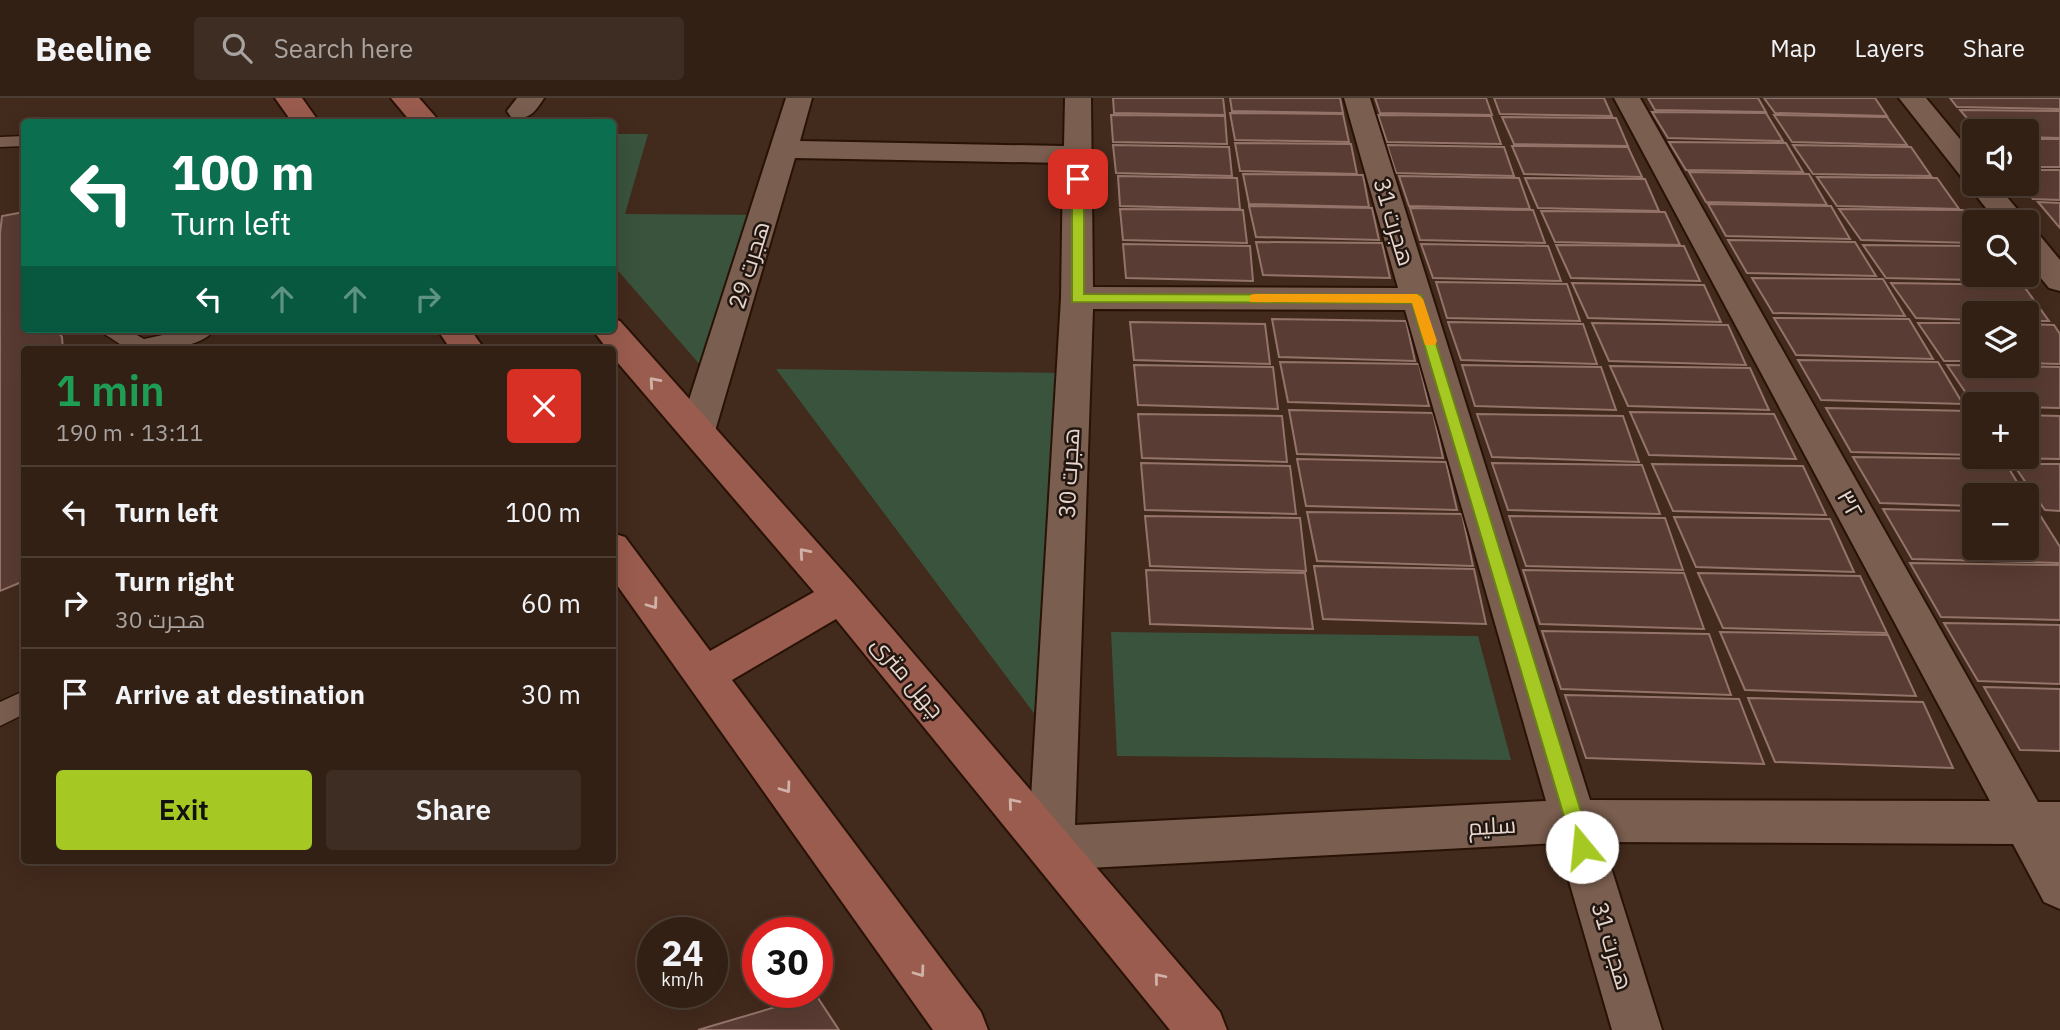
<!DOCTYPE html>
<meta charset="utf-8">
<style>
body{margin:0;font-family:"IBM Plex Sans",Cairo,sans-serif;background:#3d2d22;color:#f1f3f6;height:100vh;display:flex;flex-direction:column;font-size:26px;white-space:nowrap}
*{box-sizing:border-box;margin:0}
p{font-size:23px;color:#a8a3a0}
.icon{flex:none;width:38px;height:38px;fill:none;stroke:currentColor;stroke-width:2;stroke-linecap:round;stroke-linejoin:round}
.map{position:relative;flex:1;overflow:hidden}
.panel{position:absolute;left:21px;top:248px;width:595px;height:518px;display:flex;flex-direction:column;background:#322015;border-radius:7px;box-shadow:0 7px 28px #0002,0 0 0 2px #4d3e34}
.panel>*{flex:none}
.hud{position:absolute;left:21px;top:21px;width:595px;height:214px;border-radius:7px;box-shadow:0 7px 28px #0002,0 0 0 2px #4d3e34;background:#0b6e4f;color:#fff;overflow:hidden}
.fabs{position:absolute;left:1962px;top:21px;display:grid;gap:14px}
.fabs a{display:grid;place-items:center;width:77px;height:77px;border-radius:7px;background:#322015;box-shadow:0 7px 28px #0002,0 0 0 2px #4d3e34;font-size:35px}
.speed{position:absolute;left:637px;top:819px;display:flex;gap:14px;font-size:35px;font-weight:700;text-align:center}
.speed>*{display:grid;place-content:center;width:91px;height:91px;border-radius:50%;background:#322015;box-shadow:0 7px 28px #0002,0 0 0 2px #4d3e34;line-height:1}
.speed small{font-size:18px;font-weight:400}
.speed .limit{border:10px solid #d22;background:#fff;color:#111}
.pin{position:absolute;display:grid;place-items:center;width:60px;height:60px;color:#fff;margin:-30px;border-radius:14px;box-shadow:0 4px 10px #0006}
.me{position:absolute;width:77px;margin:-38px;rotate:343deg;stroke-linejoin:round;filter:drop-shadow(0 0 5px #0008)}
.turn{display:flex;align-items:center;gap:24px;height:147px;padding:0 35px;font-size:32px}
.turn .icon{width:91px;height:91px;stroke-width:2.5}
.turn b{display:block;font-size:49px;line-height:60px}
.lanes{display:flex;align-items:center;height:66px;padding:0 35px;background:#0003;justify-content:center;gap:35px;direction:ltr}
.lanes .off{opacity:.35}
.round{display:grid;place-items:center;flex:none;width:74px;height:74px;border-radius:7px;background:#3d2d22}
.summary{display:flex;align-items:center;justify-content:space-between;height:119px;padding:0 35px}
h1{font-size:42px;font-weight:600;line-height:52px;color:#1e9e55}
.cta{display:flex;gap:14px;margin-top:auto;padding:14px 35px}
.cta a{flex:1;height:80px;border-radius:7px;background:#a5c822;color:#111;font-size:28px;font-weight:600;line-height:80px;text-align:center}
.cta a+a{background:#3d2d22;color:#f1f3f6}
ul{padding:0;list-style:none}
li{display:flex;align-items:center;gap:21px;height:91px;padding:0 35px;border-top:2px solid #4d3e34}
li div{flex:1}
li b{display:block;font-size:26px}
li em{font-style:normal}
header{display:flex;align-items:center;gap:42px;box-sizing:border-box;height:98px;padding:0 35px;background:#322015;border-bottom:2px solid #4d3e34}
header strong{font-size:33px}
nav{display:flex;gap:38px;margin-inline-start:auto;font-size:24px}
.search{width:490px;height:63px;background:#3d2d22;display:flex;align-items:center;gap:18px;box-sizing:border-box;padding:0 24px;border-radius:7px;color:#a8a3a0;font-size:26px}
.map>svg:first-child{display:block}
</style>
<header>
<strong>Beeline</strong>
<div class="search"><svg class="icon" aria-label="search" viewBox="0 0 24 24"><circle cx="10" cy="10" r="6"/><path d="M15 15l6 6"/></svg>Search here</div>
<nav><a>Map</a><a>Layers</a><a>Share</a></nav>
</header>
<div class="map">
<svg width="2060" height="932" viewBox="0 0 2060 932">
<rect width="100%" height="100%" fill="#422a1c"/>
<!-- green -->
<g fill="#3a533d">
<path d="M612,36H648L625,116L762,117L722,292L613,167Z"/>
<path d="M776,271L1062,275L1048,634Z"/>
<path d="M1111,534L1478,538L1511,662L1117,658Z"/>
</g>
<!-- building -->
<g fill="#593c33" stroke="#94746a" stroke-width="2">
<path d="M1113,0H1223L1225,17L1114,15Z"/>
<path d="M1230,0H1340L1343,15L1232,13Z"/>
<path d="M1375,0H1486L1492,17L1380,15Z"/>
<path d="M1494,0H1604L1612,18L1500,16Z"/>
<path d="M1648,0H1758L1766,14L1655,12Z"/>
<path d="M1764,0H1875L1887,18L1775,15Z"/>
<path d="M1950,0H2060V11L1957,9Z"/>
<path d="M1960,12L2060,13V40L2026,39V33H1978Z"/>
<path d="M1652,14L1766,15L1783,43L1668,40Z"/>
<path d="M1230,15L1343,16L1349,44L1235,42Z"/>
<path d="M1111,17L1225,18L1227,46L1113,44Z"/>
<path d="M1378,17L1491,18L1501,46L1387,44Z"/>
<path d="M1774,17L1887,19L1907,47L1792,44Z"/>
<path d="M1502,19L1616,20L1628,48L1514,46Z"/>
<rect x="2026" y="41" width="34" height="28"/>
<path d="M1669,44L1786,45L1803,74L1686,72Z"/>
<path d="M1235,45L1351,46L1357,76L1240,73Z"/>
<path d="M1113,47L1229,49L1232,78L1116,75Z"/>
<path d="M1387,47L1504,49L1514,78L1396,75Z"/>
<path d="M1793,47L1911,49L1931,78L1813,76Z"/>
<path d="M1512,48L1628,49L1642,79L1524,76Z"/>
<path d="M2026,72H2060V102L2033,101L2020,86H2026Z"/>
<path d="M1689,74L1809,76L1827,107L1706,104Z"/>
<path d="M1243,76L1363,77L1369,109L1249,106Z"/>
<path d="M1118,78L1237,80L1240,111L1120,108Z"/>
<path d="M1399,78L1519,80L1530,111L1409,108Z"/>
<path d="M1817,79L1937,80L1959,111L1837,108Z"/>
<path d="M1525,80L1645,81L1659,113L1538,110Z"/>
<path d="M2038,104L2060,105V130Z"/>
<path d="M1708,106L1831,108L1850,141L1726,138Z"/>
<path d="M1249,108L1372,110L1379,142L1256,139Z"/>
<path d="M1410,110L1533,112L1545,145L1420,142Z"/>
<path d="M1120,111L1243,112L1247,145L1123,142Z"/>
<path d="M1839,111L1963,112L1974,128V145L1861,142Z"/>
<path d="M1541,113L1665,114L1680,147L1555,144Z"/>
<path d="M24,114V231H56L62,239L63,252H24V483L0,493V136L2,118Z"/>
<path d="M1728,142L1855,144L1876,178L1747,175Z"/>
<path d="M1256,144L1382,145L1390,180L1263,177Z"/>
<path d="M1123,146L1250,148L1253,183L1126,180Z"/>
<path d="M1421,146L1548,148L1561,183L1433,180Z"/>
<path d="M1556,147L1684,148L1700,183L1571,180Z"/>
<path d="M1863,147L1974,148V177H2011L2016,183L1886,180Z"/>
<path d="M1752,180L1883,181L1905,218L1773,215Z"/>
<path d="M1436,184L1567,186L1580,223L1447,220Z"/>
<path d="M1572,185L1704,187L1721,224L1588,220Z"/>
<path d="M1891,185L2023,187L2049,223H2026V215H1974V222L1916,220Z"/>
<path d="M1774,220L1909,221L1933,261L1796,257Z"/>
<path d="M1272,221L1406,223L1415,263L1279,259Z"/>
<path d="M1130,224L1265,226L1270,266L1134,262Z"/>
<path d="M1448,224L1583,226L1597,266L1461,262Z"/>
<path d="M1592,225L1728,227L1746,267L1609,263Z"/>
<path d="M1918,225H1974V263H1944Z"/>
<path d="M2026,226L2054,227L2060,236V266L2026,265Z"/>
<path d="M1798,262L1938,264L1963,306L1821,302Z"/>
<path d="M1280,264L1419,266L1429,308L1288,304Z"/>
<path d="M1134,267L1273,269L1278,311L1138,307Z"/>
<path d="M1462,267L1601,269L1616,312L1475,308Z"/>
<path d="M1947,267L2060,269V310L2026,309V306L1974,307Z"/>
<path d="M1610,268L1750,270L1769,312L1628,308Z"/>
<path d="M1826,310L1971,313L1974,318V357L1851,354Z"/>
<path d="M1289,312L1433,315L1443,360L1297,356Z"/>
<path d="M1630,314L1774,316L1796,361L1649,357Z"/>
<path d="M1138,316L1282,318L1287,364L1142,360Z"/>
<path d="M1477,316L1623,318L1639,364L1492,359Z"/>
<path d="M2026,317L2060,318V361L2011,360L2026,359Z"/>
<path d="M1853,359L2003,361L2025,397H1974V408L1880,405Z"/>
<path d="M1297,361L1446,364L1457,412L1306,408Z"/>
<path d="M1141,365L1290,368L1296,416L1145,412Z"/>
<path d="M1492,365L1642,367L1660,416L1508,412Z"/>
<path d="M1652,366L1803,368L1826,417L1673,413Z"/>
<path d="M2013,366H2060V413L2045,412Z"/>
<path d="M1883,411L1974,413V450H2026V414H2038L2060,449V465L1912,461Z"/>
<path d="M1307,414L1462,416L1473,468L1317,463Z"/>
<path d="M1145,418L1300,420L1306,473L1150,468Z"/>
<path d="M1509,418L1665,420L1683,472L1526,468Z"/>
<path d="M1674,419L1830,421L1854,474L1696,469Z"/>
<path d="M1910,465L2060,467V522L1941,519Z"/>
<path d="M1314,468L1474,471L1486,526L1323,521Z"/>
<path d="M1146,472L1305,475L1313,531L1150,526Z"/>
<path d="M1523,472L1684,475L1704,531L1540,526Z"/>
<path d="M1698,475L1860,478L1887,535L1723,530Z"/>
<path d="M1944,525L2060,527V586L1978,583Z"/>
<path d="M1542,533L1709,536L1731,597L1561,591Z"/>
<path d="M1720,534L1888,537L1916,598L1745,592Z"/>
<path d="M1984,589L2060,591V653L2020,652Z"/>
<path d="M1565,597L1739,601L1764,666L1586,660Z"/>
<path d="M1748,600L1923,604L1953,670L1775,664Z"/>
<path d="M816,897L839,932H698Z"/>
</g>
<g fill="none" stroke-linecap="round" stroke-linejoin="round">
<defs>
<g id="service">
<path d="M24,38V48L0,49V39Z"/>
<path d="M101,231H126L144,241L191,231H215C204,249 154,256 134,252C124,250 113,241 104,236Z"/>
<path d="M24,593V616L0,628V604Z"/>
</g>
<g id="minor">
<path d="M517,0H544C535,14 529,23 511,19L507,13Z"/>
<path d="M786,0H812L800,43L1064,48L1065,0H1091L1093,189L1398,190L1344,0H1370L1590,702L1990,703L1614,0H1640L2038,704H2060V811L2044,804L2013,746L1603,744L1662,932H1612L1558,745L1051,772L1035,765L1028,750L1061,200L1063,65L795,60L715,333L709,342L697,346L685,342L679,333ZM1093,211L1405,212L1546,703L1075,727Z"/>
<path d="M1899,0H1926L1974,58V86H1996L2028,124L2026,126L1997,124Z"/>
<path d="M2026,131L2037,134L2060,162V193L2049,190L2026,162Z"/>
</g>
<g id="secondary">
<path d="M275,0H302L319,24H292Z"/>
<path d="M391,0H419L440,24H411Z"/>
<path d="M612,221L620,223L855,487L1220,914L1227,932H1170L836,521L732,582L981,914L988,932H933L612,480V435L625,439L710,553L814,494L612,258V252H608L592,231H612Z"/>
<path d="M437,231H470L485,252H451Z"/>
</g>
</defs>
<!-- service casing -->
<use href="#service" stroke="#281205" stroke-width="3"/>
<!-- minor casing -->
<use href="#minor" stroke="#281205" stroke-width="4"/>
<!-- secondary casing -->
<use href="#secondary" stroke="#281205" stroke-width="4"/>
<!-- service -->
<use href="#service" fill="#7a5e4f" fill-rule="evenodd"/>
<!-- minor -->
<use href="#minor" fill="#7a5e4f" fill-rule="evenodd"/>
<!-- secondary -->
<use href="#secondary" fill="#9a5c4e" fill-rule="evenodd"/>
</g>
<!-- one-way arrows -->
<defs><path id="oneway-chevron" d="M-2-3.5L2.5 0L-2 3.5" fill="none" stroke-width="1.6" stroke-linecap="round" stroke-linejoin="round" transform="scale(1.75)"/></defs>
<g stroke="#d0b1a8">
<use href="#oneway-chevron" transform="translate(654 284) rotate(-131)"/>
<use href="#oneway-chevron" transform="translate(804 455) rotate(-131)"/>
<use href="#oneway-chevron" transform="translate(653 506) rotate(54)"/>
<use href="#oneway-chevron" transform="translate(786 690) rotate(54)"/>
<use href="#oneway-chevron" transform="translate(1013 705) rotate(-130)"/>
<use href="#oneway-chevron" transform="translate(920 874) rotate(54)"/>
<use href="#oneway-chevron" transform="translate(1159 880) rotate(-130)"/>
</g>
<!-- route -->
<path fill="#a5c822" stroke="#6b8216" stroke-width="2" d="M1078,78L1084,81V196L1421,197L1592,749L1589,756L1582,758L1576,756L1573,749L1412,205L1072,204V81Z"/>
<!-- slow -->
<path fill="#f59e0b" d="M1255,196H1417L1423,201L1437,243L1435,247H1425L1412,205L1250,204V197Z"/>
<g text-anchor="middle" stroke-width="5" stroke-linejoin="round" paint-order="stroke">
<!-- street labels -->
<g font-size="23" fill="#e7d6ce" stroke="#211610">
<text transform="translate(1394 124) rotate(73)" y="8">هجرت 31</text>
<text transform="translate(749 167) rotate(-73)" y="8">هجرت 29</text>
<text transform="translate(1069 375) rotate(-87)" y="8">هجرت 30</text>
<text transform="translate(1850 406) rotate(61)" y="8">۳۲</text>
<text transform="translate(908 579) rotate(50)" y="8">چهل متری</text>
<text transform="translate(1492 728) rotate(-3)" y="8">سلیم</text>
<text transform="translate(1612 848) rotate(73)" y="8">هجرت 31</text>
</g>
</g>
</svg>
<div class="fabs">
<a><svg class="icon" aria-label="sound" viewBox="0 0 24 24"><path d="M4 9h4l5-4v14l-5-4H4zM17 9q2 3 0 6"/></svg></a>
<a><svg class="icon" aria-label="search" viewBox="0 0 24 24"><circle cx="10" cy="10" r="6"/><path d="M15 15l6 6"/></svg></a>
<a><svg class="icon" aria-label="layers" viewBox="0 0 24 24"><path d="M12 4l9 5-9 5-9-5zM3 14l9 5 9-5"/></svg></a>
<a>+</a>
<a>−</a>
</div>
<div class="speed"><div>24<small>km/h</small></div><div class="limit">30</div></div>
<div class="pin" style="left:1078px;top:81px;background:#d93025"><svg class="icon" aria-label="arrive" viewBox="0 0 24 24"><path d="M6 21V4h12l-3 4 3 4H6"/></svg></div>
<svg class="me" style="left:1582px;top:749px" viewBox="-20 -20 40 40"><circle r="19" fill="#fff"/><path d="M0-13L10 11 0 6-10 11z" fill="#a5c822"/></svg>
<div class="hud">
<div class="turn"><svg class="icon" aria-label="left" viewBox="0 0 24 24"><path d="M17 20v-9H6M10 6l-5 5 5 5"/></svg><div><b>100 m</b>Turn left</div></div>
<div class="lanes"><svg class="icon" aria-label="left" viewBox="0 0 24 24"><path d="M17 20v-9H6M10 6l-5 5 5 5"/></svg><svg class="icon off" aria-label="ahead" viewBox="0 0 24 24"><path d="M12 20V5M6 11l6-6 6 6"/></svg><svg class="icon off" aria-label="ahead" viewBox="0 0 24 24"><path d="M12 20V5M6 11l6-6 6 6"/></svg><svg class="icon off" aria-label="right" viewBox="0 0 24 24"><path d="M7 20v-9h11M14 6l5 5-5 5"/></svg></div>
</div>
<section class="panel">
<div class="summary"><div><h1>1 min</h1><p>190 m · 13:11</p></div><a class="round" style="background:#d93025;color:#fff"><svg class="icon" aria-label="close" viewBox="0 0 24 24"><path d="M6 6l12 12M18 6L6 18"/></svg></a></div>
<ul>
<li><svg class="icon" aria-label="left" viewBox="0 0 24 24"><path d="M17 20v-9H6M10 6l-5 5 5 5"/></svg><div><b>Turn left</b></div><em>100 m</em></li>
<li><svg class="icon" aria-label="right" viewBox="0 0 24 24"><path d="M7 20v-9h11M14 6l5 5-5 5"/></svg><div><b>Turn right</b><p>هجرت 30</p></div><em>60 m</em></li>
<li><svg class="icon" aria-label="arrive" viewBox="0 0 24 24"><path d="M6 21V4h12l-3 4 3 4H6"/></svg><div><b>Arrive at destination</b></div><em>30 m</em></li>
</ul>
<div class="cta"><a>Exit</a><a>Share</a></div>
</section>
</div>
